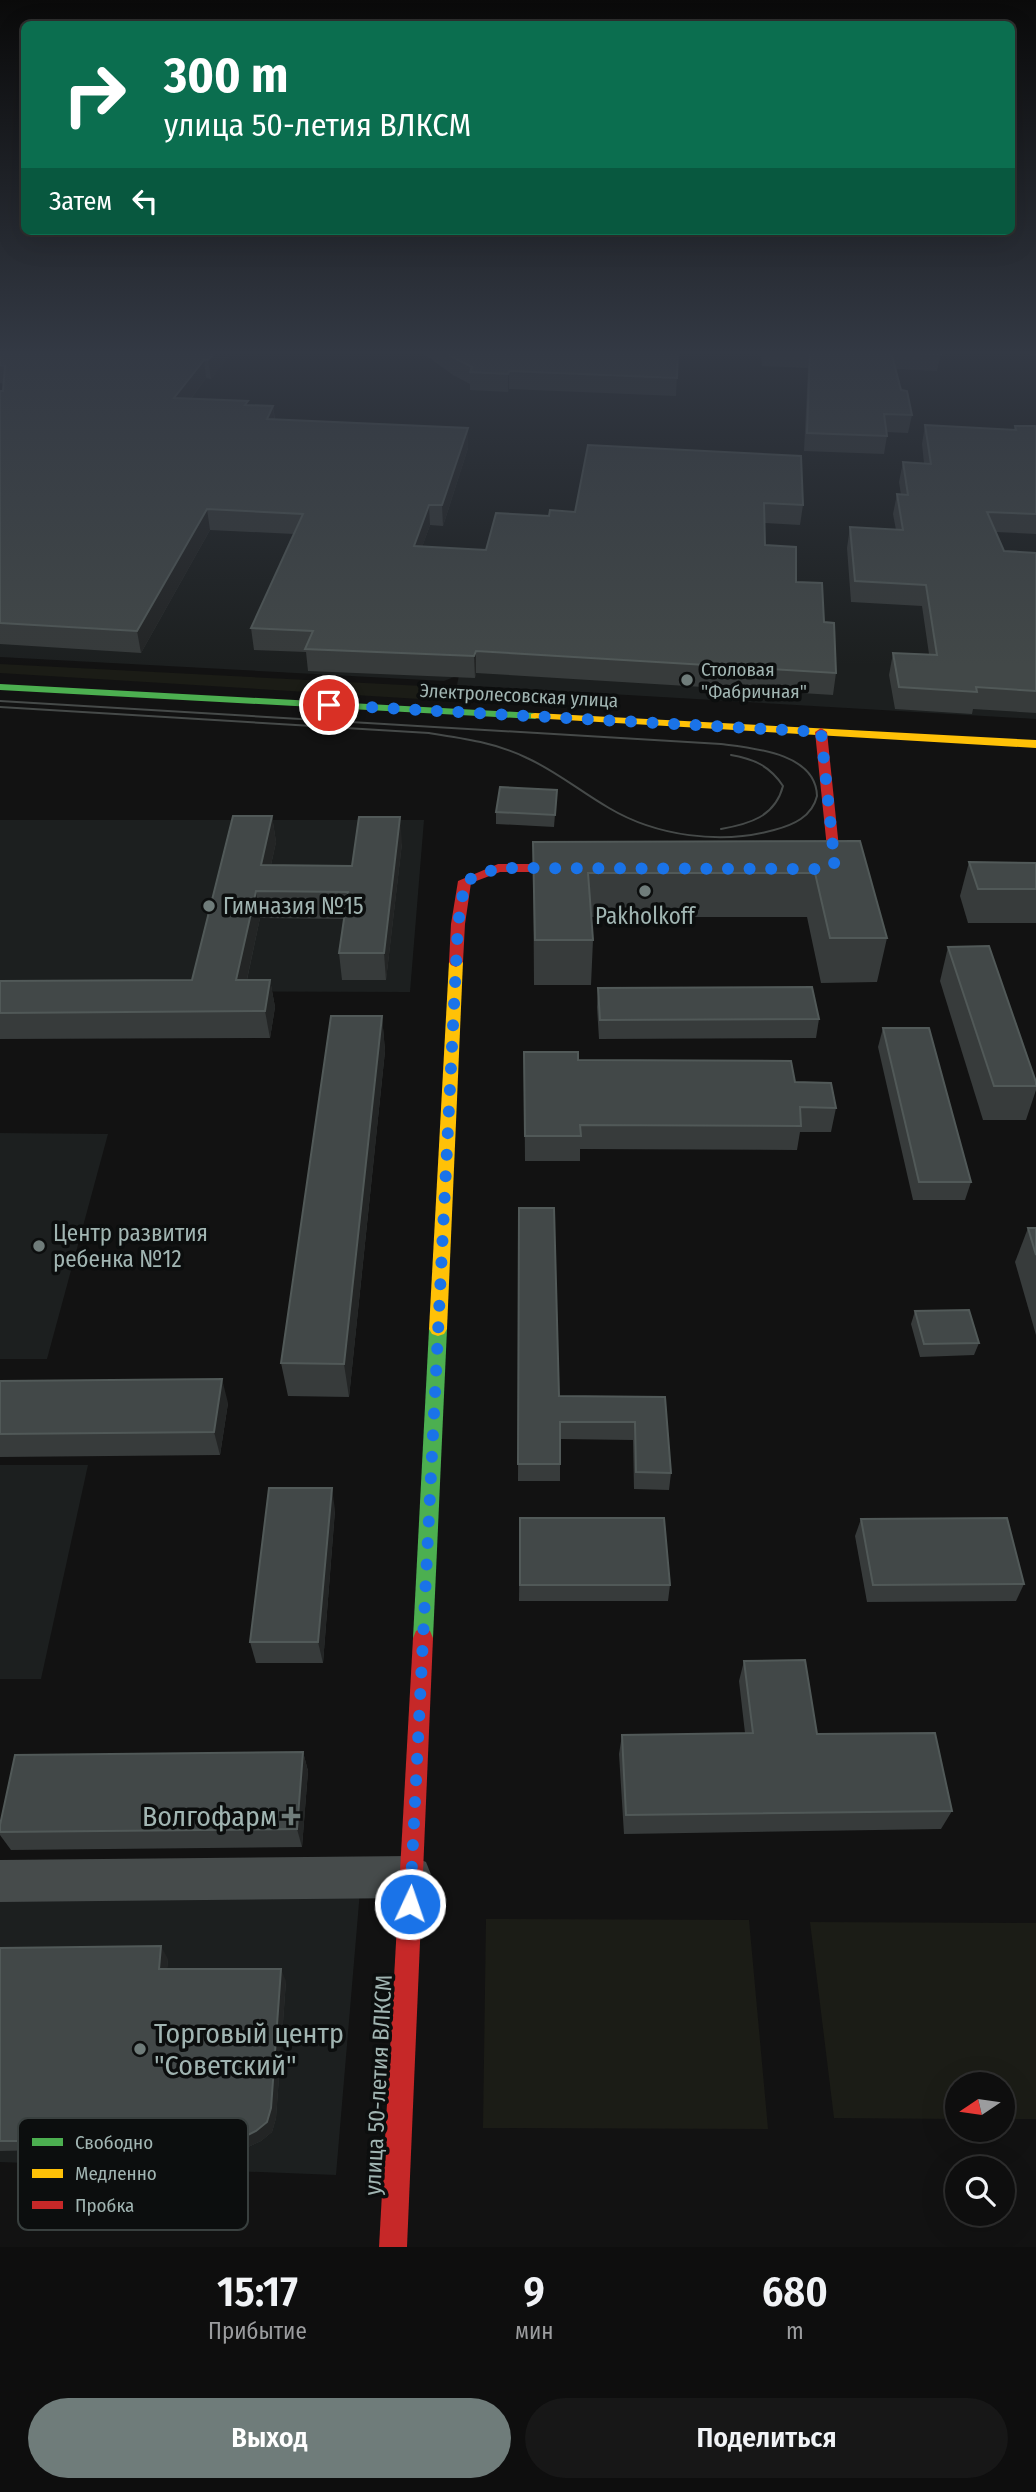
<!DOCTYPE html>
<html lang="ru">
<meta charset="utf-8">
<style>
body{margin:0;font-family:"Fira Sans Condensed",sans-serif;background:#171717;color:#f1f3f6;height:100vh;display:flex;flex-direction:column;font-size:26px;white-space:nowrap}
*{box-sizing:border-box;margin:0}
p{font-size:23px;color:#9b9c9e}
.icon{flex:none;width:38px;height:38px;fill:none;stroke:currentColor;stroke-width:2;stroke-linecap:round;stroke-linejoin:round}
.map{position:relative;height:2247px;overflow:hidden}
.details{display:flex;flex-direction:column;background:#0e0e0e;flex:1}
.details>*{flex:none}
.guide{position:absolute;left:21px;top:21px;width:994px;height:214px;border-radius:10px;box-shadow:0 7px 28px #0002,0 0 0 2px #2e2e2e;background:#0b6e4f;color:#fff;overflow:hidden}
.needle{width:46px;rotate:257deg}
.buttons{position:absolute;left:945px;top:2072px;display:grid;gap:14px}
.buttons a{display:grid;place-items:center;width:70px;height:70px;border-radius:50%;background:#0e0e0e;box-shadow:0 7px 28px #0002,0 0 0 2px #2e2e2e;font-size:35px}
.pin{position:absolute;display:grid;place-items:center;width:60px;height:60px;color:#fff;margin:-30px;border:4px solid #fff;border-radius:50%;box-shadow:0 2px 7px #0007}
.me{position:absolute;width:77px;margin:-38px;rotate:3deg;stroke-linejoin:round;filter:drop-shadow(0 0 5px #0008)}
.turn{display:flex;align-items:center;gap:24px;height:147px;padding:0 28px;font-size:32px}
.turn .icon{width:91px;height:91px;stroke-width:2.5}
.turn b{display:block;font-size:49px;line-height:60px}
.then{display:flex;align-items:center;height:66px;padding:0 28px;background:#0003;gap:14px;font-size:26px}
.eta{display:flex;justify-content:space-evenly;align-items:center;height:119px;text-align:center}
.eta b{font-size:42px;font-weight:600;line-height:49px}
.action{display:flex;gap:14px;margin-top:auto;padding:14px 28px}
.action a{flex:1;height:80px;border-radius:42px;background:#6f7c7a;color:#fff;font-size:28px;font-weight:600;line-height:80px;text-align:center}
.action a+a{background:#171717;color:#f1f3f6}
.map>svg:first-child{display:block}
</style>
<div class="map">
<svg width="1036" height="2247" viewBox="0 0 1036 2247">
<rect width="100%" height="100%" fill="#121212"/>
<!-- built -->
<g fill="#1c1f1f">
<path d="M0,351H1015L1036,357V719L457,685L459,675L444,681L0,657Z"/>
<path d="M0,820H424L410,992L0,991Z"/>
<path d="M0,1133L108,1134L47,1359H0Z"/>
<path d="M0,1465H88L41,1679H0Z"/>
<path d="M360,1891L336,2175L0,2162V1894Z"/>
</g>
<!-- green -->
<g fill="#1b1c16">
<path d="M0,664L442,687L452,689V701L0,673Z"/>
<path d="M486,1919L749,1920L768,2129L483,2128Z"/>
<path d="M810,1922L1036,1923V2119H1003V2084H957V2119L834,2118Z"/>
</g>
<g fill="none" stroke-linecap="round" stroke-linejoin="round">
<!-- street -->
<g fill="#464b4b" fill-rule="evenodd">
<path d="M1024,351H1036V356L1026,354Z"/>
<path d="M411,1856L426,1862L432,1877L426,1892L411,1898L0,1902V1860Z"/>
</g>
<!-- fast -->
<g fill="#4caf50" fill-rule="evenodd">
<path d="M0,684L535,713L541,716L535,719L0,690Z"/>
<path d="M438,1322L444,1324L447,1329L433,1638L430,1645L423,1648L416,1645L413,1638L429,1329L432,1324Z"/>
</g>
<!-- slow -->
<g fill="#ffc107" fill-rule="evenodd">
<path d="M535,713L1036,740V748L531,718V714Z"/>
<path d="M456,957L463,962L447,1329L444,1334L438,1336L432,1334L429,1329L449,962Z"/>
</g>
<!-- jam -->
<g fill="#c62828" fill-rule="evenodd">
<path d="M821,728L827,732L839,848L844,861C833,872 814,880 801,870L803,867L822,865L830,860L827,848L815,732Z"/>
<path d="M498,864H583L590,868L583,872H500L471,883L465,924L463,962L456,967L451,965L449,962L451,924L458,881Z"/>
<path d="M423,1628L430,1631L433,1638L407,2247H379L413,1638L416,1631Z"/>
</g>
<!-- tram -->
<g stroke="#464a49" stroke-width="2">
<path d="M0,701L721,744C753,748 816,753 817,796C812,817 793,825 774,830C721,845 656,836 609,808C581,792 556,771 527,758C497,743 462,738 429,733L0,707"/>
<path d="M721,829C749,824 775,817 783,786C770,766 754,759 731,755"/>
</g>
</g>
<!-- wall -->
<g fill="#373b3b">
<path d="M0,351H233L211,379L206,378L191,399L248,405L273,406L275,419L468,448L443,526L430,525L422,547L486,550L549,516L575,512L588,445L803,505L800,525L765,523V545L796,582L824,622L836,673L833,695L476,673L475,678L308,671L306,652L254,650L251,628L294,534L210,530L141,653L0,644V391H3L4,384L0,383Z"/>
<path d="M420,351H678L676,396L509,389L508,392L470,390V384L453,375Z"/>
<path d="M748,351H940L941,354L937,371L895,369L901,390L912,415L908,433L886,432L887,436L884,454L804,451L808,368L762,366L761,355L748,354Z"/>
<path d="M925,425L1014,430L1015,426L1036,431V534L996,532L1004,551L1036,553V713L973,709L972,714L895,709L889,675L893,653L929,654L922,606L851,602L847,548L850,527L896,530L893,514L897,494L901,495L899,482L903,462L924,463L922,444Z"/>
<path d="M557,790L554,827L496,824V812Z"/>
<path d="M272,816L276,842L271,865L352,866L402,843L386,980H342L339,953L344,919L260,918L247,980H270L275,1007L270,1038L0,1039V981L192,980Z"/>
<path d="M860,841L887,938L877,982L821,983L807,917H591L593,940L591,985H534L533,842Z"/>
<path d="M969,862L1036,863V923H968L960,896Z"/>
<path d="M948,947L1036,1082V1090L1026,1120H983L940,981Z"/>
<path d="M598,988L819,1019L816,1038L599,1039L597,1007Z"/>
<path d="M382,1016L385,1051L349,1397L288,1396L281,1363Z"/>
<path d="M883,1028L971,1182L965,1200H913L878,1047Z"/>
<path d="M524,1052L578,1060L795,1082L836,1108L831,1132H800L797,1150L580,1149V1161H525Z"/>
<path d="M519,1208L559,1396L665,1397L671,1473L669,1490L634,1489L633,1440L560,1439V1481H518Z"/>
<path d="M1028,1228H1036V1335L1015,1262Z"/>
<path d="M915,1311L979,1343L974,1355L920,1357L911,1324Z"/>
<path d="M0,1381L228,1403L220,1455L0,1457Z"/>
<path d="M335,1510L323,1663H256L250,1642Z"/>
<path d="M520,1518L670,1585L668,1601H519Z"/>
<path d="M861,1519L1024,1584L1016,1601L867,1602L855,1536Z"/>
<path d="M744,1661L817,1734L952,1811L941,1829L624,1834L619,1754L622,1735L745,1733L739,1681Z"/>
<path d="M303,1752L308,1771L302,1847L11,1850L0,1835V1825Z"/>
<path d="M0,1948L168,1959L167,1969L286,1981L276,2118L272,2132L261,2141L246,2148L208,2151L199,2219L124,2217L115,2209L124,2151L87,2152L76,2160L67,2162L57,2159L47,2150L0,2151Z"/>
</g>
<!-- shaded-wall -->
<g fill="#232525">
<path d="M216,351H233L211,379L208,360Z"/>
<path d="M204,360L206,378L177,417L174,398Z"/>
<path d="M509,371V389L508,392V374Z"/>
<path d="M273,406L275,425L267,419Z"/>
<path d="M468,428V448L443,526L442,505Z"/>
<path d="M429,505L430,525L415,567L414,546Z"/>
<path d="M207,509L210,530L141,653L137,631Z"/>
<path d="M476,651V673L475,678L474,656Z"/>
<path d="M272,816L276,842L265,892L261,865Z"/>
<path d="M400,817L402,843L386,980L384,953Z"/>
<path d="M256,891L260,918L241,1007L236,980Z"/>
<path d="M270,980L275,1007L270,1038L265,1011Z"/>
<path d="M382,1016L385,1051L349,1397L344,1364Z"/>
<path d="M222,1379L228,1403L220,1455L214,1432Z"/>
<path d="M332,1488L335,1510L323,1663L318,1642Z"/>
<path d="M303,1752L308,1771L302,1847L297,1829Z"/>
<path d="M161,1946L168,1959L166,1981L159,1969Z"/>
<path d="M281,1969L286,1981L276,2118L272,2132L261,2141L246,2148L240,2139Z"/>
<path d="M78,2142L87,2152L76,2160L67,2162L57,2153Z"/>
<path d="M201,2142L208,2151L199,2219L192,2211Z"/>
</g>
<!-- building -->
<g fill="#424848" stroke="#515958" stroke-width="2">
<path d="M0,351H216L208,360H204L174,398L248,401L245,405L273,406L267,419L468,428L442,505H429L414,546L486,550L496,513L549,516L550,510L575,512L588,445L801,456L803,505L764,503L765,545L796,547V582L822,583L824,622L834,623L836,673L476,651L474,656L305,649L313,631L251,628L303,514L207,509L137,631L0,623V391H3L5,366L0,365Z"/>
<path d="M443,351H678L677,378L509,371L508,374L470,372L472,367L452,357Z"/>
<path d="M795,351H940L941,354L891,352L901,390L907,391L912,415L884,414L887,436L807,433L810,351Z"/>
<path d="M925,425L1016,430L1015,426H1035L1036,431V514L987,512L1004,551L1036,553V691L976,687L977,692L899,687L893,653L937,655L926,585L855,581L850,527L903,530L897,494L908,495L903,462L931,464Z"/>
<path d="M500,787L557,790L555,815L496,812Z"/>
<path d="M233,816H272L261,865L352,866L359,817H400L384,953H339L348,892L256,891L236,980H270L265,1011L0,1013V981L192,980Z"/>
<path d="M860,841L887,938H830L815,873H588L593,940H535L533,842Z"/>
<path d="M969,862L1036,863V889H978Z"/>
<path d="M989,946L1036,1082V1086H994L948,947Z"/>
<path d="M812,987L819,1019L600,1020L598,988Z"/>
<path d="M331,1016H382L344,1364L281,1363Z"/>
<path d="M883,1028H929L971,1182H919Z"/>
<path d="M524,1052H578V1060L791,1061L795,1082L831,1083L836,1108L800,1107L801,1126L580,1125L581,1136H525Z"/>
<path d="M519,1208H554L559,1396L665,1397L671,1473L636,1472L635,1422H560V1464H518Z"/>
<path d="M1028,1228H1036V1255Z"/>
<path d="M969,1310L979,1343L924,1344L915,1311Z"/>
<path d="M222,1379L214,1432L0,1434V1381Z"/>
<path d="M269,1488H332L318,1642H250Z"/>
<path d="M520,1518H664L670,1585H520Z"/>
<path d="M1007,1518L1024,1584L873,1585L861,1519Z"/>
<path d="M805,1660L817,1734L935,1733L952,1811L626,1815L622,1735L753,1733L744,1661Z"/>
<path d="M303,1752L297,1829L0,1832V1825L15,1755Z"/>
<path d="M161,1946L159,1969H281L271,2108L267,2122L256,2131L240,2139L201,2142L192,2211L115,2209L126,2142H78L67,2151L57,2153L47,2150L42,2141H0V1948Z"/>
</g>
<!-- sky -->
<linearGradient id="sky" x2="0" y2="1"><stop stop-color="#0a0a0a"/><stop offset="0.53" stop-color="#333944"/><stop offset="1" stop-color="#333944" stop-opacity="0"/></linearGradient>
<rect width="1036" height="665" fill="url(#sky)"/>
<g fill="none" stroke-linecap="round" stroke-linejoin="round">
<!-- route -->
<path stroke="#1a73e8" stroke-width="12" stroke-dasharray="0 21.6" d="M329,705L821,732L833,848L837,861L825,869L498,868L465,881L458,924L410,1904"/>
</g>
<!-- markers -->
<g fill="#6f7c7a" stroke="#0c0e0e" stroke-width="2.5">
<circle cx="687" cy="680" r="7"/>
<circle cx="645" cy="891" r="7"/>
<circle cx="209" cy="906" r="7"/>
<circle cx="39" cy="1246" r="7"/>
<path d="M287.5 1805.5h7v7h7v7h-7v7h-7v-7h-7v-7h7z"/>
<circle cx="140" cy="2049" r="7"/>
</g>
<g text-anchor="middle" stroke-width="7" stroke-linejoin="round" paint-order="stroke">
<!-- far-poi labels -->
<g font-size="19" fill="#a1b5b2" stroke="#0c0e0e" text-anchor="start">
<text x="701" y="676">Столовая<tspan x="701" dy="22">"Фабричная"</tspan></text>
</g>
<!-- far-street labels -->
<g font-size="19" fill="#a1b5b2" stroke="#0c0e0e">
<text transform="translate(519 695) rotate(3)" y="7">Электролесовская улица</text>
</g>
<!-- poi labels -->
<g font-size="23" fill="#a1b5b2" stroke="#0c0e0e" text-anchor="start">
<text x="223" y="914">Гимназия №15</text>
<text x="645" y="924" text-anchor="middle">Pakholkoff</text>
<text x="53" y="1241">Центр развития<tspan x="53" dy="26">ребенка №12</tspan></text>
</g>
<!-- street labels -->
<g font-size="23" fill="#a1b5b2" stroke="#0c0e0e">
<text transform="translate(378 2085) rotate(-87)" y="8">улица 50-летия ВЛКСМ</text>
</g>
<!-- near-poi labels -->
<g font-size="28" fill="#a1b5b2" stroke="#0c0e0e" text-anchor="end">
<text x="277" y="1826">Волгофарм</text>
<text x="154" y="2043" text-anchor="start">Торговый центр<tspan x="154" dy="32">"Советский"</tspan></text>
</g>
</g>
<!-- legend -->
<rect x="18" y="2118" width="230" height="112" rx="10" fill="#0c0e0e" stroke="#39403f" stroke-width="2"/>
<rect x="32" y="2138" width="31" height="8" fill="#4caf50"/>
<rect x="32" y="2169" width="31" height="9" fill="#ffc107"/>
<rect x="32" y="2201" width="31" height="8" fill="#c62828"/>
<g font-size="19" fill="#a1b5b2">
<text x="75" y="2149">Свободно</text>
<text x="75" y="2180">Медленно</text>
<text x="75" y="2212">Пробка</text>
</g>
</svg>
<div class="buttons">
<a><svg class="needle" viewBox="-14 -14 28 28"><path d="M0-13l5 13h-10z" fill="#e53935"/><path d="M0 13l5-13h-10z" fill="#9b9c9e"/></svg></a>
<a><svg class="icon" aria-label="search" viewBox="0 0 24 24"><circle cx="10" cy="10" r="6"/><path d="M15 15l6 6"/></svg></a>
</div>
<div class="pin" style="left:329px;top:705px;background:#d93025"><svg class="icon" aria-label="arrive" viewBox="0 0 24 24"><path d="M6 21V4h12l-3 4 3 4H6"/></svg></div>
<svg class="me" style="left:410px;top:1904px" viewBox="-20 -20 40 40"><circle r="17" fill="#1a73e8" stroke="#fff" stroke-width="3"/><path d="M0-11L8 9 0 5-8 9z" fill="#fff"/></svg>
<div class="guide">
<div class="turn"><svg class="icon" aria-label="right" viewBox="0 0 24 24"><path d="M7 20v-9h11M14 6l5 5-5 5"/></svg><div><b>300 m</b>улица 50-летия ВЛКСМ</div></div>
<div class="then">Затем<svg class="icon" aria-label="left" viewBox="0 0 24 24"><path d="M17 20v-9H6M10 6l-5 5 5 5"/></svg></div>
</div>
</div>
<section class="details">
<div class="eta">
<div><b>15:17</b><p>Прибытие</p></div>
<div><b>9</b><p>мин</p></div>
<div><b>680</b><p>m</p></div>
</div>
<div class="action"><a>Выход</a><a>Поделиться</a></div>
</section>
